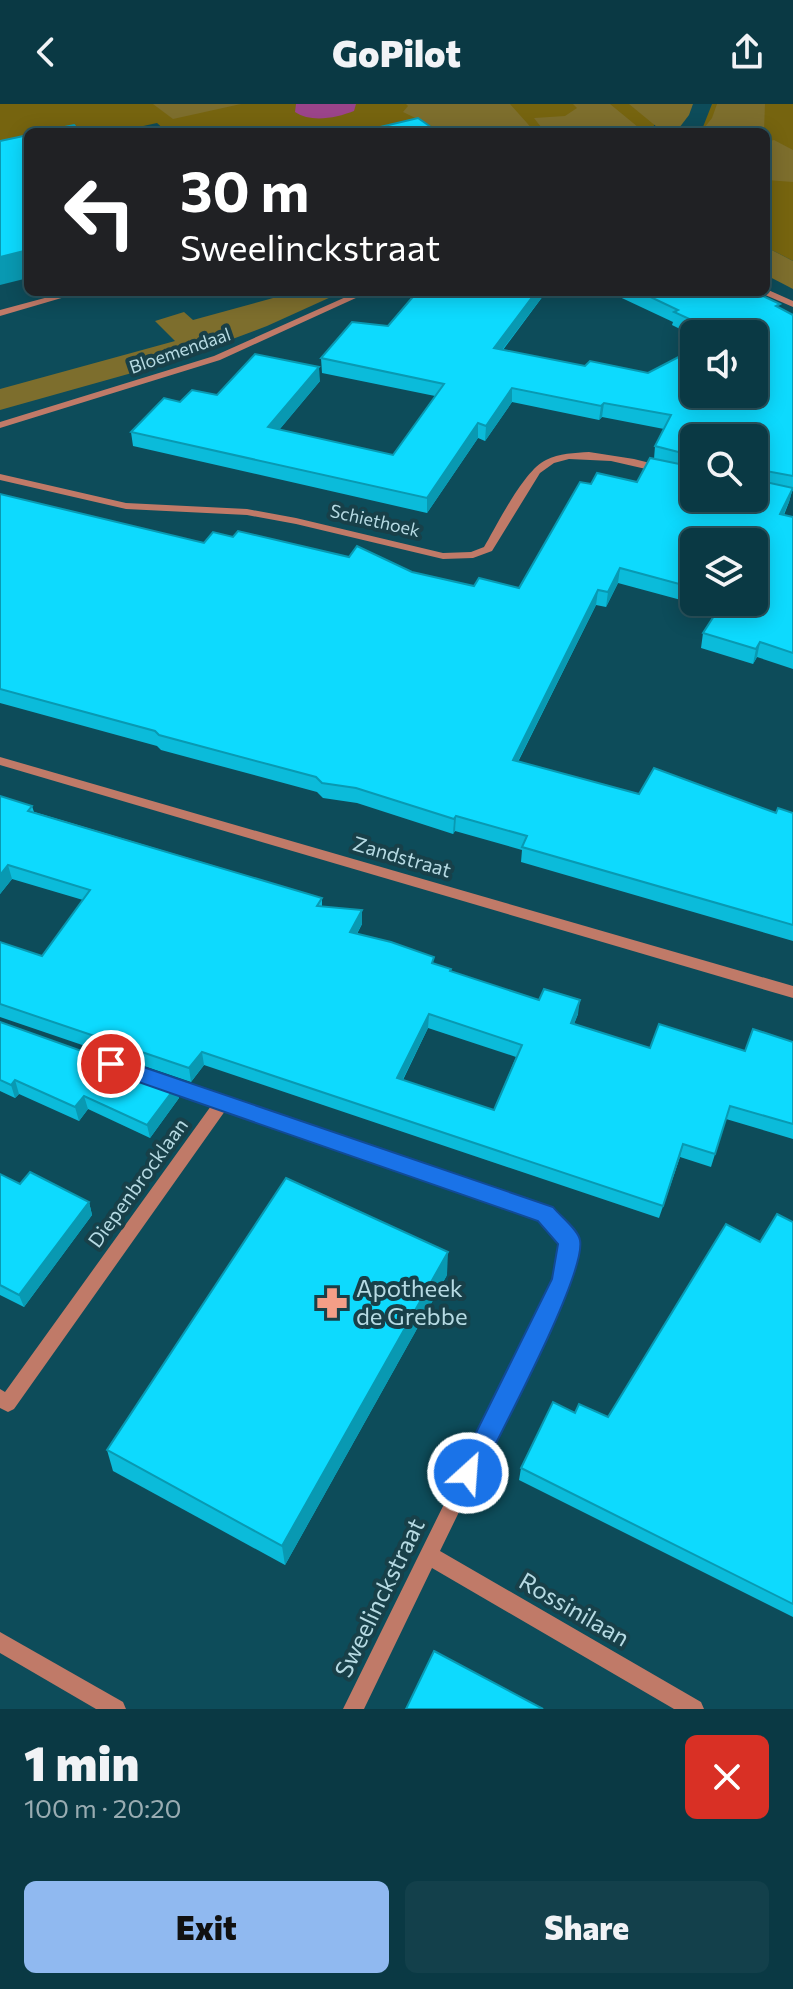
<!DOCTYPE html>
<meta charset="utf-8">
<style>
body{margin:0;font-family:Commissioner,sans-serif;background:#13404b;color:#f1f3f6;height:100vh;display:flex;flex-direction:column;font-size:30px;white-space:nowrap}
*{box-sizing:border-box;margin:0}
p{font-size:26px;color:#99acb2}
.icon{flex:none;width:44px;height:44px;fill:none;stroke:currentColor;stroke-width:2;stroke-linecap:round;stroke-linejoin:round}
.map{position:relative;height:1605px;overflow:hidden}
.side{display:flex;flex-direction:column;background:#0a3944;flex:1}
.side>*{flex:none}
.top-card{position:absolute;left:24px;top:24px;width:746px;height:168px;border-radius:12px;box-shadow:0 4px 20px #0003,0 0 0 2px #2a535d;background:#202124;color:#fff;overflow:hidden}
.buttons{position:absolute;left:680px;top:216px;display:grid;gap:16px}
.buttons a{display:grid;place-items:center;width:88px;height:88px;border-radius:12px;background:#0a3944;box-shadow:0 4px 20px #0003,0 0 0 2px #2a535d;font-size:40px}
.pin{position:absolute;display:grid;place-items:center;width:68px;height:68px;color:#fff;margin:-34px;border:4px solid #fff;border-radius:50%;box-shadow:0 2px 8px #0007}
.me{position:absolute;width:88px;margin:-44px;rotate:26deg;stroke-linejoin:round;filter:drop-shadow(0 0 6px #0008)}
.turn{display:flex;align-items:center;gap:28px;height:168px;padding:0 24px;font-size:36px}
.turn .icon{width:104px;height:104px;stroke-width:2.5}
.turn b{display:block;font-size:56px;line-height:68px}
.round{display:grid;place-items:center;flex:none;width:84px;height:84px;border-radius:12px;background:#13404b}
.overview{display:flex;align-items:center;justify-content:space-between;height:136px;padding:0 24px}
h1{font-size:48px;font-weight:800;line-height:60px}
.action{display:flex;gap:16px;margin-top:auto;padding:16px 24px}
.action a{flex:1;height:92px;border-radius:12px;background:#90b9f0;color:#111;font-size:32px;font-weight:800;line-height:92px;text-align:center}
.action a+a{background:#13404b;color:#f1f3f6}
header{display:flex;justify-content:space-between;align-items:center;height:104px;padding:0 24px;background:#0a3944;font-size:36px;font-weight:800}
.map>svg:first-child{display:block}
</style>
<header><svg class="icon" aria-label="back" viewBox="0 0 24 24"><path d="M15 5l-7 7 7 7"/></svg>GoPilot<svg class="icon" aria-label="share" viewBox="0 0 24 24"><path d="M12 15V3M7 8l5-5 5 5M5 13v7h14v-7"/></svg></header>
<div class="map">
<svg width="793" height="1605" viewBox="0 0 793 1605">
<rect width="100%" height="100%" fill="#0d4c5a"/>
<!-- green -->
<g fill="#76640f">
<path d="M0,0H664L651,28H464L456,23L425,28H167L157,19L116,28H28V47L0,53Z"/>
<path d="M712,0H793V157L766,143V28H701Z"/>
</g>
<!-- forest -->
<g fill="#7d6e2d">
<path d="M153,0H241L173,15Z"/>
<path d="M406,0H510L535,28H444L403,8L408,2Z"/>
<path d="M573,0H610L644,28H550L541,23L534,14L565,12L577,4Z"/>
<path d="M629,0H693L689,11L676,28H663Z"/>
<path d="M717,0H765L764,27L701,28L712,14Z"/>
<path d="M774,36L793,46V78L766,76V38Z"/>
<path d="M766,143L793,157V185L766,171Z"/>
<path d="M295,188H342L267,222L171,258L0,306V285L175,237L155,217L184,208L193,216Z"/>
</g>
<!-- water -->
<path fill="#9b448a" d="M296,0H356L354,7C336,14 311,19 295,8Z"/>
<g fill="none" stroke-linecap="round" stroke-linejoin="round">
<!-- minor -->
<g fill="#c07a68" fill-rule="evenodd">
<path d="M766,185L793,197V203L763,190L761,188H766Z"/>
<path d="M67,188H82L0,212V206Z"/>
<path d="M357,188H369L220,256L0,324V318L214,252Z"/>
<path d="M589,348L634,355L694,370V376L611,357L569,355L554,359L540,369L492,447L473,454L443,455L296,420L247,411L126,405L0,376V370L126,399L247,405L296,414L443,449L471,448L484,443C497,421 524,366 546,356C559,349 575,349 589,348Z"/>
<path d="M0,653L793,882V894L0,661Z"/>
<path d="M163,972L551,1105L576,1132L578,1137L572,1176L440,1447L701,1598L704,1605H674L432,1464L364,1605H343L555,1175L561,1139L539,1115L225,1007L14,1305L8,1308L0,1304V1285L5,1288L211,1002L158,982L155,978L158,974Z"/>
<path d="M0,1528L123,1598L126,1605H96L0,1549Z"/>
</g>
</g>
<!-- wall -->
<g fill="#0bbbda" fill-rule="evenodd">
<path d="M417,188H546L503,246L585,262L648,269L754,230H694V232L672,221L673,218L609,188H754L780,204L793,211V387H792L789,398L784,411L793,413V565L757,553L753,560L701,544L703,529L718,506L618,479L606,503L596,501L518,658L639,690L776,709H793V837L521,758L522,746L455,727L453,730L357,699L323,694L317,688L161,646L157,642L0,599V390L204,439L233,433L412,468L474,482L519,484L591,380L637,378L654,355L655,342L664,325L602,313L599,316L512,298L485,337L478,334L427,409L133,342L131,328L180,298L217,291L320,277L279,326L393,351L435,292L322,269L321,254L388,222ZM694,334L754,394H694ZM694,438L754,498H694Z"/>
<path d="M0,692L32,702L34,708L322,794V803L362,820L357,830L434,859L451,868L578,910L574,920L650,944L745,947L793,938V1035L726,1015L711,1063L680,1053L659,1114L204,961L191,978L0,913V838L42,852L83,796L12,775L0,790ZM428,924L516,953L494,1006L403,976Z"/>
<path d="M0,918L177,981L179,994L150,1034L88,1005L79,1017L19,990L15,994L0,987Z"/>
<path d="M0,1070L20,1080L89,1098L92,1111L24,1203L0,1191Z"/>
<path d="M793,1118V1513L519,1376L521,1364L575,1309L608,1313L760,1138Z"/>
<path d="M447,1171L285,1461L113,1367L107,1346Z"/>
</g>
<!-- shaded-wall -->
<g fill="#0999b2">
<path d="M28,146V174L0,181V153Z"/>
<path d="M536,188H546L493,258L494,244Z"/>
<path d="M319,263L320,277L269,338L268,323Z"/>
<path d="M512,284V298L485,337L486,322Z"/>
<path d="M604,299L602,313L599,316L601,302Z"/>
<path d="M478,319V334L427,409V394Z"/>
<path d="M793,384L789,398L777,425L780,410Z"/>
<path d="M620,464L618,479L606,503L608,488Z"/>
<path d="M598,486L596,501L511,671L513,656Z"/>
<path d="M760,538L757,553L753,560L756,545Z"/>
<path d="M456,712L455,727L453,730L454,715Z"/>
<path d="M8,761L12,775L0,790V771Z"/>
<path d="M362,806V820L350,842V828Z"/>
<path d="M580,896L578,910L569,932L571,919Z"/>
<path d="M429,910L428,924L397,987V974Z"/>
<path d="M202,948L204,961L191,978L189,964Z"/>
<path d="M15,976L19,990L15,994L11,981Z"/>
<path d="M177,981L179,994L150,1034L147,1021Z"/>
<path d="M84,992L88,1005L79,1017L75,1003Z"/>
<path d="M683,1040L680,1053L659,1114L663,1102Z"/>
<path d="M89,1098L92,1111L24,1203L19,1191Z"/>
<path d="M448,1148L447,1171L285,1461L282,1442Z"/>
</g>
<!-- building -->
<g fill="#0ddafe" stroke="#0999b2" stroke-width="2" fill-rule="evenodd">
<path d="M418,14L438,28H359Z"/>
<path d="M74,21L80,28H40Z"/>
<path d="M28,31V146L0,153V37Z"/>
<path d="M417,188H536L494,244L585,262L590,257L648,269L694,245V290H754V230H722L674,208L678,206L640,188H754L780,200L776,202L793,211V372L755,365L756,376L793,384L780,410L793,413V549L760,538L756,545L703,529L723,498H754V438H694V484L620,464L608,488L598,486L513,656L639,690L654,664L776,709L778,704L793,709V821L522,743L527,732L456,712L454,715L356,684L322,679L316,673L159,631L155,627L0,585V390L204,439L213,428L233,433L238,427L349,453L357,442L412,468L474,482L479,474L519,484L580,378L591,380L597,369L637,378L650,354L694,363V394H754V334H694V352L655,342L671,311L604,299L601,302L512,284L486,322L478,319L427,394L131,328L164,294L180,298L192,286L217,291L255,250L319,263L268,323L393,351L444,280L321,254L352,218L388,222Z"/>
<path d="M0,692L32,702L28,707L322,794L317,802L362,806L350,828L391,838L434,853L432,859L451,865L450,867L539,896L544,885L580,896L571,919L650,944L659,920L745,947L753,925L793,938V1020L730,1002L715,1050L683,1040L663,1102L202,948L189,964L0,900V838L42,852L90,786L8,761L0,771ZM429,910L522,941L494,1006L397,974Z"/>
<path d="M0,918L177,981L147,1021L84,992L75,1003L15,976L11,981L0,976Z"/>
<path d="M30,1068L89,1098L19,1191L0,1181V1070L20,1080Z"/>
<path d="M286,1074L448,1148L282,1442L107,1346Z"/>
<path d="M777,1110L793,1118V1500L521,1364L553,1298L575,1309L579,1300L608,1313L726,1120L760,1138Z"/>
<path d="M434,1547L543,1605H406Z"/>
</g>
<!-- route -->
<path fill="#1a73e8" stroke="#114b97" stroke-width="2" d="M111,952L553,1103C560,1112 578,1125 580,1136C587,1170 496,1337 477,1377L468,1381L460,1377L456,1369L552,1175L558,1140L538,1117L104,966L101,960L104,954Z"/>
<!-- icons -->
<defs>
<symbol id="pharmacy-bare" viewBox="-9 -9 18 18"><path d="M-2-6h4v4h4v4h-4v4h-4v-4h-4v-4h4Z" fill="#f49e87" stroke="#184049" stroke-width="2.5" paint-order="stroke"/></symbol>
</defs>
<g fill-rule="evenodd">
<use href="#pharmacy-bare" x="310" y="1177" width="44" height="44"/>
</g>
<g text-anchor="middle" stroke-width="8" stroke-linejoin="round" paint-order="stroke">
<!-- far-street labels -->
<g font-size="18" fill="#b6dae3" stroke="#184049">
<text transform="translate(180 247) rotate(-19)" y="6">Bloemendaal</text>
<text transform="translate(375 417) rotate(13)" y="6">Schiethoek</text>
</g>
<!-- street labels -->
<g font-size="20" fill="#b6dae3" stroke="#184049">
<text transform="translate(402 753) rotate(16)" y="7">Zandstraat</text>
<text transform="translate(138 1079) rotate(-54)" y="7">Diepenbrocklaan</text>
</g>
<!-- near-poi labels -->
<g font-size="24" fill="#b6dae3" stroke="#184049" text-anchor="start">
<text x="356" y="1193">Apotheek<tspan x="356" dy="28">de Grebbe</tspan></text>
</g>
<!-- near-street labels -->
<g font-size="24" fill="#b6dae3" stroke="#184049">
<text transform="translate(380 1494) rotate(-64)" y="8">Sweelinckstraat</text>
<text transform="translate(574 1506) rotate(30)" y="8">Rossinilaan</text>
</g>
</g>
</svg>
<div class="buttons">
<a><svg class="icon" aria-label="sound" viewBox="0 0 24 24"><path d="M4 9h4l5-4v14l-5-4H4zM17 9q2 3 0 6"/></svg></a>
<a><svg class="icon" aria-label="search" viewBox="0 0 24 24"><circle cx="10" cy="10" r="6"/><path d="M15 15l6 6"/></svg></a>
<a><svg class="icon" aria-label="layers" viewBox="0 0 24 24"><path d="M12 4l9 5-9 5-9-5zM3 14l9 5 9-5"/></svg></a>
</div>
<div class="pin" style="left:111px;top:960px;background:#d93025"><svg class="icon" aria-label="arrive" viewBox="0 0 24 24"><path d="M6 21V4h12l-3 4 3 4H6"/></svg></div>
<svg class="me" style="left:468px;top:1369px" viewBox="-20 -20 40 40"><circle r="17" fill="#1a73e8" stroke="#fff" stroke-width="3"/><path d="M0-11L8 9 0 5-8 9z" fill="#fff"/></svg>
<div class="top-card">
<div class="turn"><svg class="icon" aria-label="left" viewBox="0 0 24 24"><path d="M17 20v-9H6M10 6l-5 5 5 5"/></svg><div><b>30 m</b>Sweelinckstraat</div></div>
</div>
</div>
<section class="side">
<div class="overview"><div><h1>1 min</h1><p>100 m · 20:20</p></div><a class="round" style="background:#d93025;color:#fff"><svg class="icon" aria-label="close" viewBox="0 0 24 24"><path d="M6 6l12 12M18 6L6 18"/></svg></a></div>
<div class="action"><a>Exit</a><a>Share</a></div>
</section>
